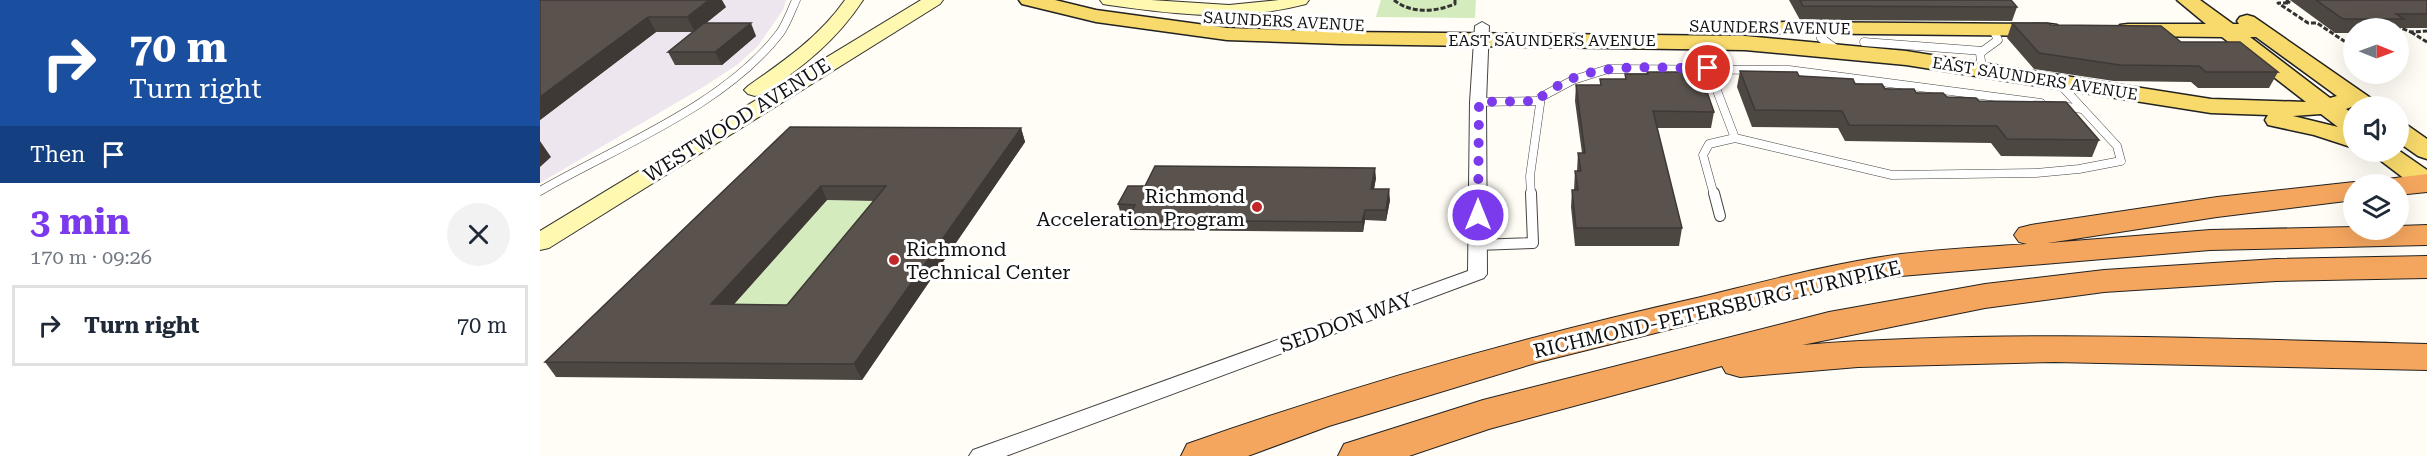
<!DOCTYPE html>
<meta charset="utf-8">
<style>
body{margin:0;font-family:"Roboto Serif",serif;background:#f2f2f3;color:#1f2937;height:100vh;display:flex;flex-direction:column;font-size:22px;white-space:nowrap}
*{box-sizing:border-box;margin:0}
p{font-size:20px;color:#747a83}
.icon{flex:none;width:33px;height:33px;fill:none;stroke:currentColor;stroke-width:2;stroke-linecap:round;stroke-linejoin:round}
.map{position:relative;flex:1;overflow:hidden}
.panel{display:flex;flex-direction:column;background:#fff;width:540px}
.panel>*{flex:none}
.top-card{background:#1a4fa0;color:#fff;overflow:hidden}
.needle{width:39px;rotate:91deg}
.tools{position:absolute;left:1803px;top:18px;display:grid;gap:12px}
.tools a{display:grid;place-items:center;width:66px;height:66px;border-radius:50%;background:#fff;box-shadow:0 6px 24px #0002;font-size:30px}
.pin{position:absolute;display:grid;place-items:center;width:51px;height:51px;color:#fff;margin:-26px;border:3px solid #fff;border-radius:50%;box-shadow:0 2px 6px #0007}
.me{position:absolute;width:66px;margin:-33px;rotate:0deg;stroke-linejoin:round;filter:drop-shadow(0 0 4px #0008)}
.turn{display:flex;align-items:center;gap:21px;height:126px;padding:0 30px;font-size:27px}
.turn .icon{width:78px;height:78px;stroke-width:2.5}
.turn b{display:block;font-size:42px;line-height:51px}
.then{display:flex;align-items:center;height:57px;padding:0 30px;background:#0003;gap:12px;font-size:22px}
.round{display:grid;place-items:center;flex:none;width:63px;height:63px;border-radius:32px;background:#f2f2f3}
.summary{display:flex;align-items:center;justify-content:space-between;height:102px;padding:0 30px}
h1{font-size:36px;font-weight:700;line-height:45px;color:#7c3aed}
ul{padding:0;list-style:none}
li{display:flex;align-items:center;gap:18px;height:81px;margin:0 12px 9px;padding:0 18px;border:3px solid #e0e1e3;border-radius:0px}
li div{flex:1}
li b{display:block;font-size:22px}
li em{font-style:normal}
main{display:flex;flex:1;min-height:0}
.map>svg:first-child{display:block}
</style>
<main>
<section class="panel">
<div class="top-card">
<div class="turn"><svg class="icon" aria-label="right" viewBox="0 0 24 24"><path d="M7 20v-9h11M14 6l5 5-5 5"/></svg><div><b>70 m</b>Turn right</div></div>
<div class="then">Then<svg class="icon" aria-label="arrive" viewBox="0 0 24 24"><path d="M6 21V4h12l-3 4 3 4H6"/></svg></div>
</div>
<div class="summary"><div><h1>3 min</h1><p>170 m · 09:26</p></div><a class="round"><svg class="icon" aria-label="close" viewBox="0 0 24 24"><path d="M6 6l12 12M18 6L6 18"/></svg></a></div>
<ul>
<li><svg class="icon" aria-label="right" viewBox="0 0 24 24"><path d="M7 20v-9h11M14 6l5 5-5 5"/></svg><div><b>Turn right</b></div><em>70 m</em></li>
</ul>
</section>
<div class="map">
<svg width="1887" height="456" viewBox="0 0 1887 456">
<rect width="100%" height="100%" fill="#fffdf5"/>
<!-- industrial -->
<path fill="#eee6ef" d="M0,0H246L243,10L218,46L197,65L165,86L0,183Z"/>
<!-- green -->
<g fill="#d4ebbd">
<path d="M841,0H936L935,18L836,17Z"/>
<path d="M287,200L352,201L255,320H180Z"/>
</g>
<g fill="none" stroke-linecap="round" stroke-linejoin="round">
<defs>
<g id="lane-far1">
<path d="M1291,28L1283,33L1281,38L1296,49"/>
<path d="M1158,41L1195,138L1352,175L1496,173L1539,169L1581,161L1577,146L1517,81"/>
<path d="M1324,42L1443,51"/>
<path d="M1442,69L1440,53L1458,40L1453,29"/>
<path d="M938,102L1000,101"/>
<path d="M1521,106L1542,109"/>
<path d="M0,191C78,146 184,106 240,33C247,23 251,11 256,0"/>
<path d="M991,195L990,176L1001,97L1033,80L1068,69L1249,70L1501,103"/>
<path d="M1174,195L1163,155L1169,144L1195,138"/>
</g>
<g id="lane">
<path d="M1174,193L1180,216"/>
<path d="M937,245L993,243L991,193"/>
</g>
<path id="street" d="M942,22L949,26L946,102L947,274L944,278L466,456H429L433,450L928,271L930,102L935,26Z"/>
<g id="secondary">
<path d="M305,0H323C297,40 262,68 222,94L215,96L208,94L204,90L208,86C244,61 280,36 305,0Z"/>
<path d="M381,0H403L400,4L9,248L0,250V231Z"/>
<path d="M560,0H611L689,5L739,0H769L766,4C696,22 640,15 569,5L563,4Z"/>
</g>
<g id="primary">
<path d="M479,0H515L556,10L687,28L801,32L1205,36L1366,51L1671,99L1766,102L1682,37L1588,36L1580,35L1577,30L1580,25L1588,24H1666L1637,0H1660L1693,24H1699L1697,21L1700,17L1707,15L1714,17L1835,101L1838,106H1814L1806,109L1814,115V148L1774,135L1728,125L1725,120L1728,115L1671,113L1366,65L1205,50L801,44L687,40L556,22L482,4ZM1710,37H1716L1797,96L1790,98ZM1781,114L1798,127L1753,116Z"/>
<path d="M1243,22L1509,24L1517,25L1520,30L1517,35L1509,36L1235,33L1232,28L1235,23Z"/>
<path d="M1858,123L1867,125L1887,139V159L1878,156L1858,142Z"/>
<path d="M1858,150L1887,170V191L1878,189L1836,157L1832,152Z"/>
</g>
<g id="highway">
<path d="M1887,174V192L1858,195V184H1843L1847,179Z"/>
<path d="M1814,182L1825,184H1814V200L1677,217L1508,243L1670,230L1814,227V230H1858V226L1887,225V245L1670,250L1361,276L1304,286L999,362L789,426L708,456H641L647,444C815,385 987,336 1161,297C1227,281 1293,263 1361,254C1402,249 1445,247 1487,244L1479,242L1474,235L1479,228L1491,225L1677,197Z"/>
<path d="M1887,256V278L1736,281L1564,292L1445,308L1262,345C1470,329 1679,339 1887,344V370L1514,362L1318,367L1200,377L1186,373L1182,366L949,429L869,456H798L804,444L943,400L1289,312L1445,284L1564,270L1736,259Z"/>
</g>
</defs>
<!-- lane-far1 casing -->
<use href="#lane-far1" stroke="#444" stroke-width="9"/>
<!-- lane casing -->
<use href="#lane" stroke="#444" stroke-width="12"/>
<!-- street casing -->
<use href="#street" stroke="#444" stroke-width="2"/>
<!-- secondary casing -->
<use href="#secondary" stroke="#333" stroke-width="2"/>
<!-- primary casing -->
<use href="#primary" stroke="#222" stroke-width="3"/>
<!-- highway casing -->
<use href="#highway" stroke="#222" stroke-width="2"/>
<!-- path -->
<g stroke="#333" stroke-width="3" stroke-dasharray="5 2" stroke-linecap="butt">
<path d="M854,0C871,14 895,12 915,4V0"/>
<path d="M1746,0L1750,3H1738L1768,23H1777L1807,43"/>
<path d="M1856,26L1871,32L1887,31"/>
<path d="M1871,32L1887,42"/>
</g>
<!-- lane-far1 -->
<use href="#lane-far1" stroke="#fff" stroke-width="8"/>
<!-- lane -->
<use href="#lane" stroke="#fff" stroke-width="10"/>
<!-- street -->
<use href="#street" fill="#fff" fill-rule="evenodd"/>
<!-- secondary -->
<use href="#secondary" fill="#fff8b0" fill-rule="evenodd"/>
<!-- primary -->
<use href="#primary" fill="#f8da6c" fill-rule="evenodd"/>
<!-- highway -->
<use href="#highway" fill="#f4a65e" fill-rule="evenodd"/>
</g>
<!-- wall -->
<g fill="#4d4742" fill-rule="evenodd">
<path d="M0,0L186,7L166,23L216,36L182,65H135L128,52L154,32H116L0,120Z"/>
<path d="M1249,0H1471L1477,7L1472,21L1260,20Z"/>
<path d="M1750,0H1887V28H1814V33H1795Z"/>
<path d="M1472,23L1511,25L1641,42L1738,72L1729,88H1658L1651,82L1574,81L1494,69L1467,38Z"/>
<path d="M1200,71L1259,76L1439,101L1559,140L1552,157L1461,156L1451,143L1305,141L1298,128L1212,127L1197,87Z"/>
<path d="M1107,72L1174,112L1171,128H1117L1142,228L1139,246H1035L1031,207L1032,190H1034L1035,171H1037L1038,153H1042L1035,101L1036,85H1060V79H1085V74H1107Z"/>
<path d="M250,127L481,128L485,142L322,380L16,377L5,362ZM287,200L335,201L247,305H193Z"/>
<path d="M836,178L834,189L850,200L846,221L825,220L823,232L590,230L587,220L590,215H581L578,204L605,186Z"/>
</g>
<!-- shaded-wall -->
<g fill="#3f3936">
<path d="M169,0H182L186,7L155,32L147,17Z"/>
<path d="M108,17L116,32L0,120V97Z"/>
<path d="M211,23L216,36L182,65L175,52Z"/>
<path d="M481,128L485,142L322,380L314,364Z"/>
<path d="M0,141L11,157L0,167Z"/>
<path d="M835,168L836,178L832,199L831,189Z"/>
<path d="M281,186L287,200L180,320L171,304Z"/>
<path d="M849,189L850,200L846,221V210Z"/>
<path d="M825,210V220L823,232L822,222Z"/>
</g>
<!-- building -->
<g fill="#5a524d" stroke="#3f3936" stroke-width="1.5" fill-rule="evenodd">
<path d="M0,0H169L147,17H108L0,97Z"/>
<path d="M1260,0H1471L1477,7L1263,6Z"/>
<path d="M1776,0H1887V14H1856L1864,19H1803Z"/>
<path d="M164,23H211L175,52H128Z"/>
<path d="M1472,23H1508L1511,25L1621,26L1641,42H1700L1738,72H1666L1659,66L1580,65L1499,53Z"/>
<path d="M1200,71L1257,72L1259,76L1313,79L1315,84H1342L1345,89H1374L1376,93H1403L1407,97L1436,98L1439,101L1526,102L1559,140L1467,139L1457,126L1309,125L1302,111L1215,110Z"/>
<path d="M1107,72H1160L1174,112L1113,111L1142,228H1036L1032,190H1038L1035,171H1041L1038,153H1045L1036,85H1061L1060,79H1086L1085,74H1108Z"/>
<path d="M250,127L481,128L314,364L5,362ZM281,186H346L247,305L171,304Z"/>
<path d="M615,166L835,168L831,189H849L846,210H825L822,222L587,220L595,205L578,204L588,186H605Z"/>
</g>
<g fill="none" stroke-linecap="round" stroke-linejoin="round">
<!-- route -->
<path stroke="#7c3aed" stroke-width="10" stroke-dasharray="0 18" d="M938,215L939,102L1000,101L1001,97C1014,88 1026,80 1042,75C1081,63 1127,69 1168,68"/>
</g>
<!-- markers -->
<g fill="#c3272a" stroke="#fff" stroke-width="2">
<circle cx="717" cy="207" r="6"/>
<circle cx="354" cy="260" r="6"/>
</g>
<g text-anchor="middle" stroke-width="6" stroke-linejoin="round" paint-order="stroke">
<!-- far-street labels -->
<g font-size="16" fill="#111" stroke="#fff">
<text transform="translate(744 21) rotate(3)" y="6">SAUNDERS AVENUE</text>
<text transform="translate(1230 27) rotate(1)" y="6">SAUNDERS AVENUE</text>
<text x="1012" y="46">EAST SAUNDERS AVENUE</text>
<text transform="translate(1495 78) rotate(9)" y="6">EAST SAUNDERS AVENUE</text>
</g>
<!-- street labels -->
<g font-size="20" fill="#111" stroke="#fff">
<text transform="translate(197 120) rotate(-32)" y="7">WESTWOOD AVENUE</text>
<text transform="translate(1177 309) rotate(-13)" y="7">RICHMOND-PETERSBURG TURNPIKE</text>
<text transform="translate(806 322) rotate(-20)" y="7">SEDDON WAY</text>
</g>
<!-- poi labels -->
<g font-size="20" fill="#111" stroke="#fff" text-anchor="end">
<text x="705" y="203">Richmond<tspan x="705" dy="23">Acceleration Program</tspan></text>
<text x="366" y="256" text-anchor="start">Richmond<tspan x="366" dy="23">Technical Center</tspan></text>
</g>
</g>
</svg>
<div class="tools">
<a><svg class="needle" viewBox="-14 -14 28 28"><path d="M0-13l5 13h-10z" fill="#e53935"/><path d="M0 13l5-13h-10z" fill="#747a83"/></svg></a>
<a><svg class="icon" aria-label="sound" viewBox="0 0 24 24"><path d="M4 9h4l5-4v14l-5-4H4zM17 9q2 3 0 6"/></svg></a>
<a><svg class="icon" aria-label="layers" viewBox="0 0 24 24"><path d="M12 4l9 5-9 5-9-5zM3 14l9 5 9-5"/></svg></a>
</div>
<div class="pin" style="left:1168px;top:68px;background:#d93025"><svg class="icon" aria-label="arrive" viewBox="0 0 24 24"><path d="M6 21V4h12l-3 4 3 4H6"/></svg></div>
<svg class="me" style="left:938px;top:215px" viewBox="-20 -20 40 40"><circle r="17" fill="#7c3aed" stroke="#fff" stroke-width="3"/><path d="M0-11L8 9 0 5-8 9z" fill="#fff"/></svg>
</div>
</main>
